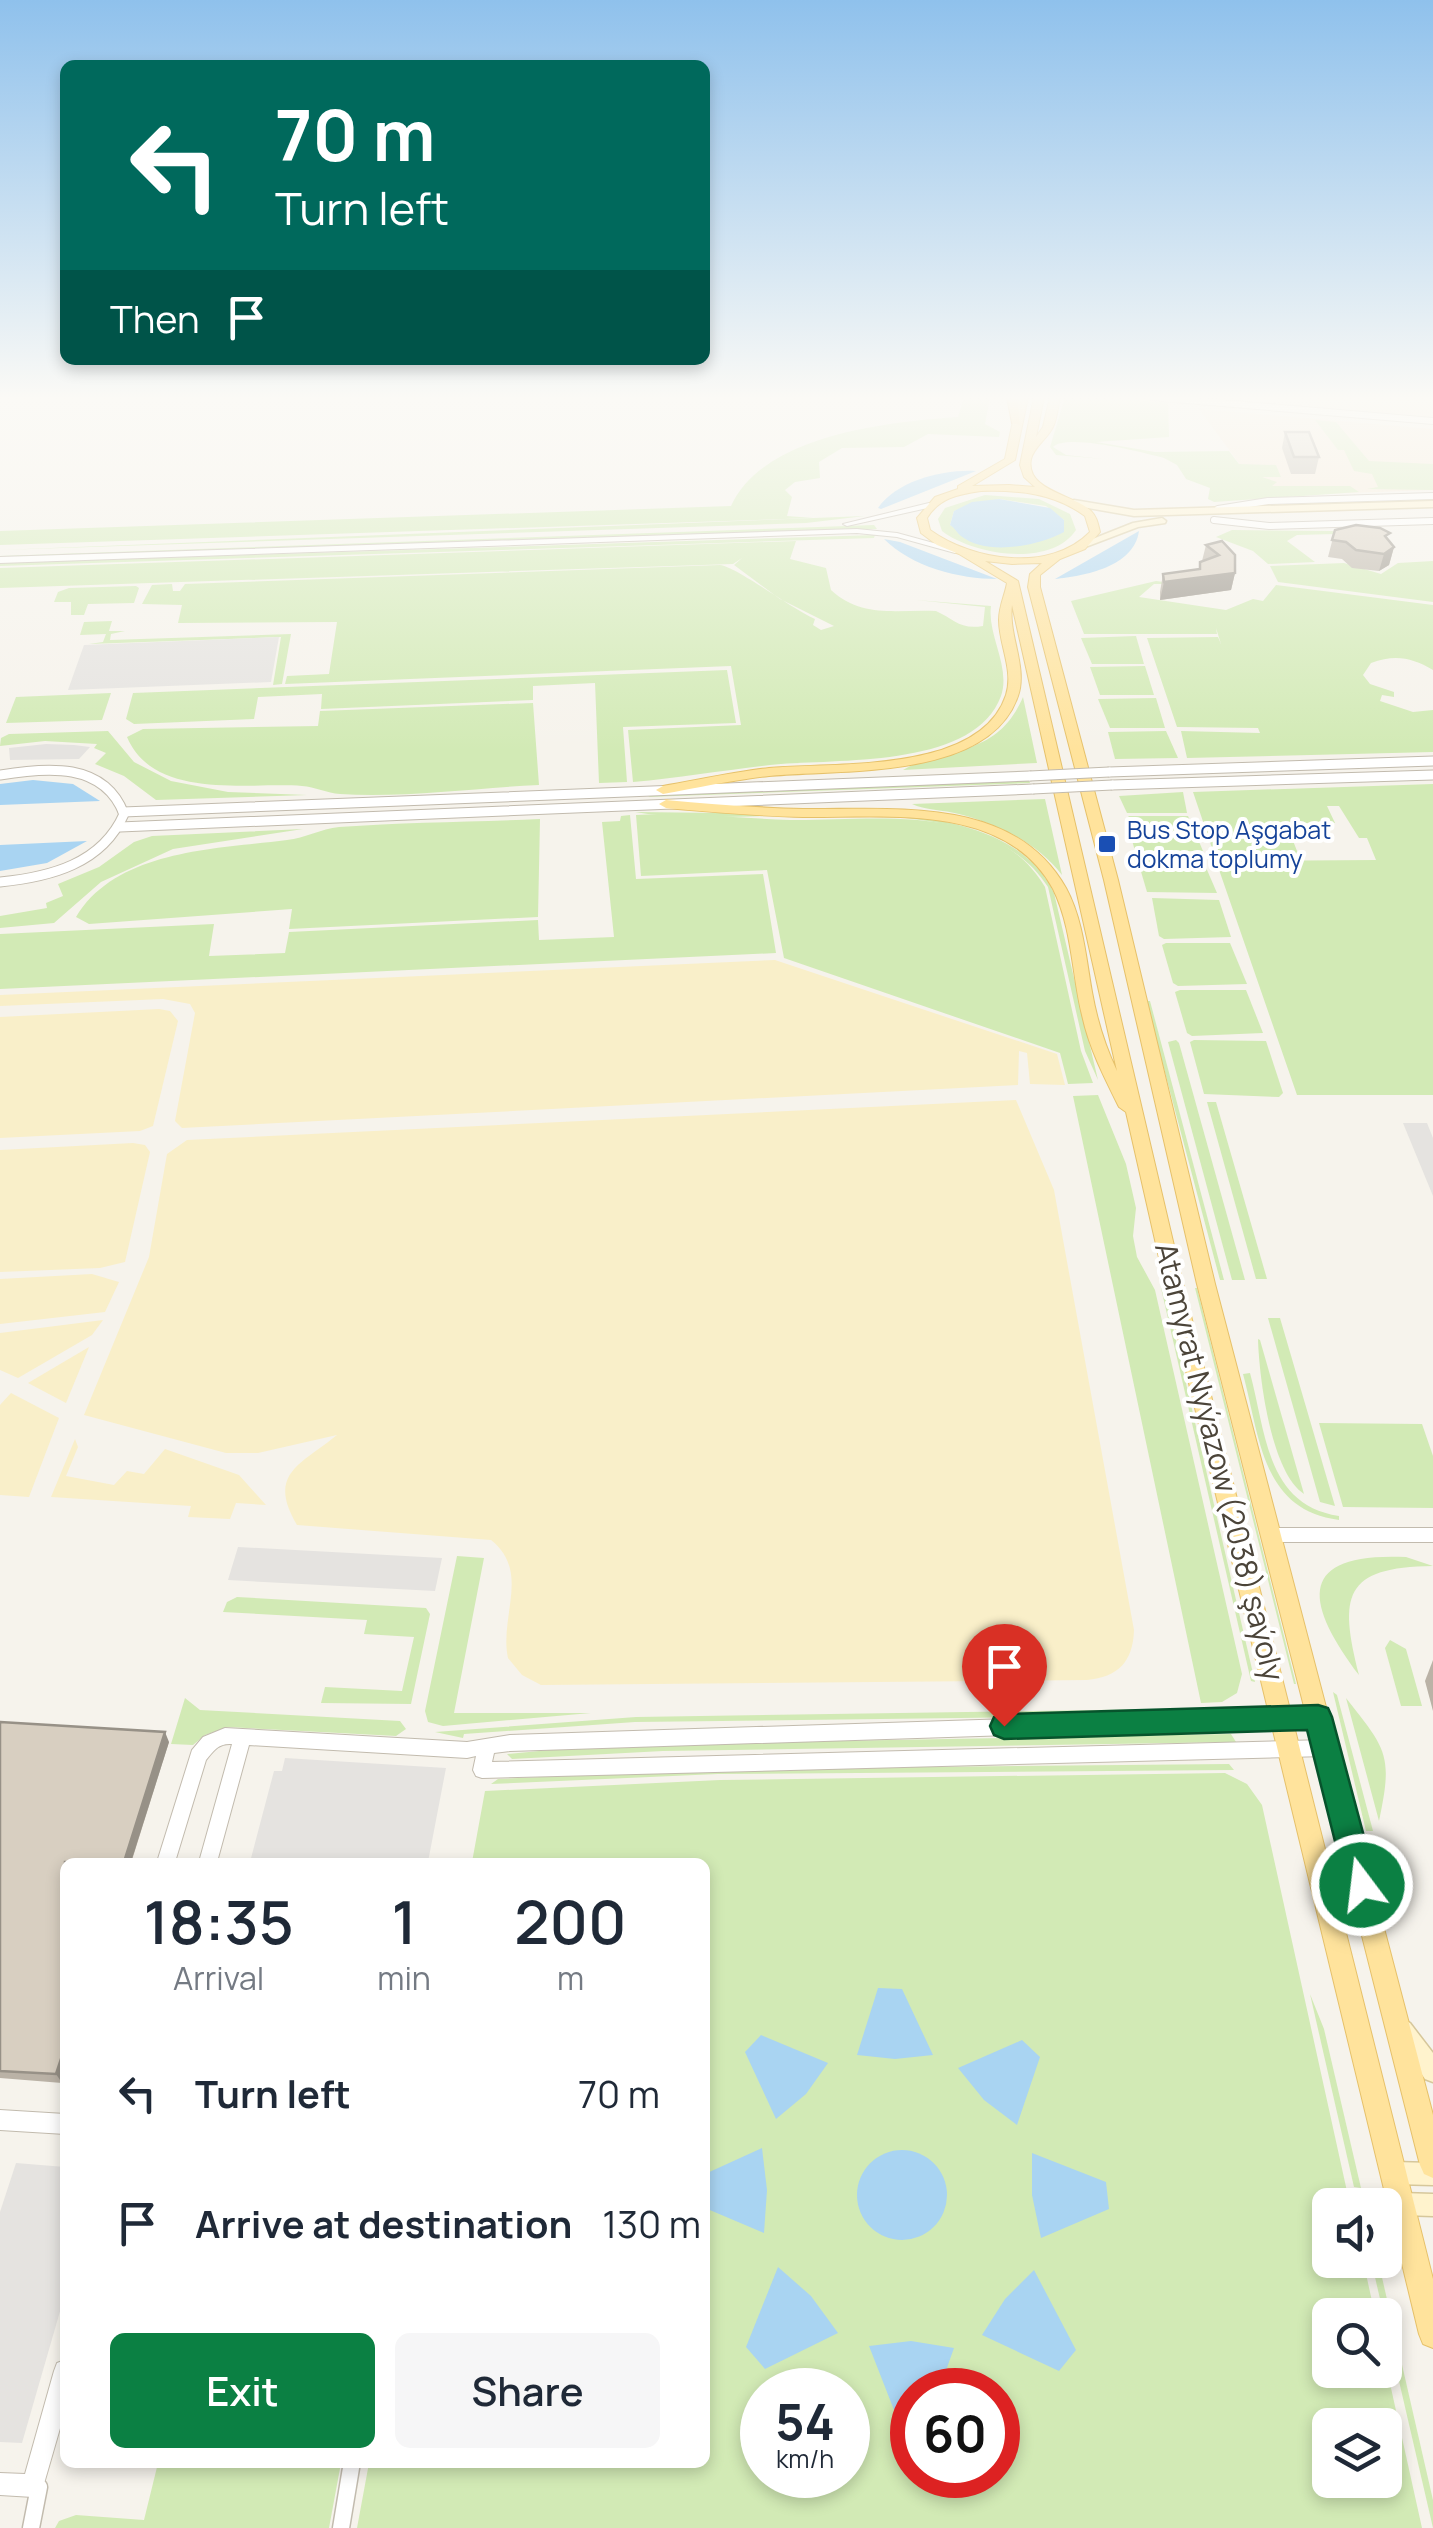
<!DOCTYPE html>
<meta charset="utf-8">
<style>
body{margin:0;font-family:Manrope,sans-serif;background:#f6f6f7;color:#1f2937;height:100vh;display:flex;flex-direction:column;font-size:38px;white-space:nowrap}
*{box-sizing:border-box;margin:0}
p{font-size:32px;color:#747a83}
.icon{flex:none;width:55px;height:55px;fill:none;stroke:currentColor;stroke-width:2;stroke-linecap:round;stroke-linejoin:round}
.map{position:relative;flex:1;overflow:hidden}
.panel{position:absolute;left:60px;top:1858px;width:650px;height:610px;display:flex;flex-direction:column;background:#fff;border-radius:15px;box-shadow:0 5px 15px #0003}
.panel>*{flex:none}
.guide{position:absolute;left:60px;top:60px;width:650px;height:305px;border-radius:15px;box-shadow:0 5px 15px #0003;background:#00695c;color:#fff;overflow:hidden}
.tools{position:absolute;left:1312px;top:2188px;display:grid;gap:20px}
.tools a{display:grid;place-items:center;width:90px;height:90px;border-radius:15px;background:#fff;box-shadow:0 5px 15px #0003;font-size:50px}
.speed{position:absolute;left:740px;top:2368px;display:flex;gap:20px;font-size:50px;font-weight:700;text-align:center}
.speed>*{display:grid;place-content:center;width:130px;height:130px;border-radius:50%;background:#fff;box-shadow:0 5px 15px #0003;line-height:1}
.speed small{font-size:25px;font-weight:400}
.speed .limit{border:15px solid #d22;background:#fff;color:#111}
.pin{position:absolute;display:grid;place-items:center;width:85px;height:85px;color:#fff;margin:-102px -42px;border-radius:50% 50% 50% 0;rotate:-45deg;box-shadow:0 0 10px #0007}
.pin .icon{rotate:45deg}
.me{position:absolute;width:110px;margin:-55px;rotate:345deg;stroke-linejoin:round;filter:drop-shadow(0 0 8px #0008)}
.turn{display:flex;align-items:center;gap:35px;height:210px;padding:0 50px;font-size:45px}
.turn .icon{width:130px;height:130px;stroke-width:2.5}
.turn b{display:block;font-size:70px;line-height:85px}
.then{display:flex;align-items:center;height:95px;padding:0 50px;background:#0003;gap:20px;font-size:38px}
.eta{display:flex;justify-content:space-evenly;align-items:center;height:170px;text-align:center}
.eta b{font-size:60px;font-weight:600;line-height:70px}
.button{display:flex;gap:20px;margin-top:auto;padding:20px 50px}
.button a{flex:1;height:115px;border-radius:15px;background:#0b8043;color:#fff;font-size:40px;font-weight:600;line-height:115px;text-align:center}
.button a+a{background:#f6f6f7;color:#1f2937}
ul{padding:0;list-style:none}
li{display:flex;align-items:center;gap:30px;height:130px;padding:0 50px}
li div{flex:1}
li b{display:block;font-size:38px}
li em{font-style:normal}
.map>svg:first-child{display:block}
</style>
<div class="map">
<svg width="1433" height="2528" viewBox="0 0 1433 2528">
<rect width="100%" height="100%" fill="#f6f3ec"/>
<!-- commercial -->
<g fill="#f7ead8">
<path d="M1309,397H1433V417L1309,406Z"/>
<path d="M1199,409L1433,429V490L1263,496Z"/>
</g>
<!-- green -->
<g fill="#d2eab5" fill-rule="evenodd">
<path d="M964,397H1001L990,398L985,424L1000,432L999,437L928,434L904,447L842,448L819,462L820,478L795,482L785,490L792,497L787,516L813,518L0,545V531L731,506C764,434 889,422 958,417Z"/>
<path d="M1065,397L1168,402L1169,437L1096,442L1155,452L1229,451L1239,464L1276,465L1281,477H1262L1277,482L1272,486H1350L1359,492L1214,502L1208,499L1210,488L1186,479L1177,465L1164,458C1142,452 1066,433 1053,447L1066,455L1103,459L1056,455L1050,447Z"/>
<path d="M1315,420L1336,422L1369,461L1433,464V490L1367,489L1378,487L1372,474L1354,471L1344,450H1338Z"/>
<path d="M985,495L1039,499L1070,514L1076,530C1051,568 973,555 942,531L938,519L945,508ZM999,499L1046,506L1064,520L1052,537C1013,550 985,548 950,525L954,511Z"/>
<path d="M865,516L806,523L0,550Z"/>
<path d="M874,525L877,529L0,557V556Z"/>
<path d="M1232,530L1333,531L1335,534L1297,535L1287,541L1315,562L1268,564L1253,551L1216,537Z"/>
<path d="M875,535L874,538L0,566V563Z"/>
<path d="M796,541L790,559L826,568L831,590C862,619 898,609 936,611C954,619 960,630 983,626L985,607L916,600L991,606C987,635 1011,667 1001,696C974,770 832,758 770,765C724,770 679,778 633,782L628,730L741,725L731,666L285,684L287,676L329,674L337,622L178,623L182,605L142,604L152,585L172,584L173,591H180L185,584L720,565C737,567 790,608 815,619L813,625L821,630L834,626L780,599L734,565L742,558L733,564L0,588V568Z"/>
<path d="M1433,561V602L1278,582L1270,566L1344,563L1381,574L1398,563Z"/>
<path d="M1156,581L1181,584H1154L1139,597L1226,610L1253,599L1263,601L1276,585L1433,605V670C1412,658 1396,654 1371,663L1363,675L1370,684L1394,692V697L1382,695L1380,701L1413,712L1433,710V752L1187,758L1181,731L1260,733L1258,728L1177,727L1147,638L1218,637L1221,644L1216,628L1217,634H1084L1071,601Z"/>
<path d="M136,586L139,588L134,603L88,604L84,615H71V602H54L58,592L69,588Z"/>
<path d="M112,621L109,631H125L111,634L110,640L291,634L282,684L273,685L281,637L89,644L103,642L106,634L80,635L84,622Z"/>
<path d="M1136,636L1144,664H1092L1081,638Z"/>
<path d="M1145,666L1154,695H1100L1090,667Z"/>
<path d="M727,670L736,723L623,727L627,782L599,783L595,683L533,686V700L321,709L322,694L258,697L254,719L134,724L126,719L133,693Z"/>
<path d="M111,693L102,720L6,723L16,697Z"/>
<path d="M1023,697L1037,763L903,770C945,745 996,760 1023,697Z"/>
<path d="M1156,698L1165,728H1110L1098,699Z"/>
<path d="M533,703L539,785C474,788 405,798 340,794C327,793 315,787 302,786C249,782 154,801 127,737L143,729L318,726L320,711Z"/>
<path d="M108,731L134,762L171,781L228,792L307,795L156,800L124,776L95,764L106,753L94,748L97,744L45,741L0,746L1,738L9,734Z"/>
<path d="M1166,731L1178,758L1115,759L1108,732Z"/>
<path d="M1029,780L1030,783L648,797L650,796Z"/>
<path d="M1433,784V1095H1297L1216,861L1376,860L1367,838H1359L1339,806H1327L1335,823H1286L1299,856L1214,854L1193,792Z"/>
<path d="M1183,792L1187,813H1127L1119,796Z"/>
<path d="M1045,799L1062,875C1037,842 997,824 959,814C944,810 924,810 912,804Z"/>
<path d="M635,812L904,815C960,822 1028,837 1054,893L1098,1080L1085,1051L1048,887C976,774 749,833 635,812Z"/>
<path d="M630,815L636,879L763,874L776,953L0,989V934L214,924L209,956L285,953L289,932L538,920L539,940L614,937L602,822L620,821L621,816Z"/>
<path d="M636,815C687,813 738,818 790,820C874,821 993,800 1045,887L1081,1051L1093,1083L1068,1084L1060,1053L784,958L767,870L641,876Z"/>
<path d="M1129,816H1188L1203,851H1135L1126,819Z"/>
<path d="M540,819L538,917L289,929L292,909L89,924L76,917C117,849 218,849 287,840C305,838 321,829 339,827C406,822 473,822 540,819Z"/>
<path d="M303,829L173,849L101,882L54,923L0,928V916L47,908L46,903L63,896L58,884L99,867L134,842L152,836Z"/>
<path d="M1141,856H1201L1217,893L1147,892L1137,858Z"/>
<path d="M1152,898L1219,900L1231,937L1164,939L1159,936Z"/>
<path d="M1166,943H1230L1247,984L1178,986L1173,983L1162,945Z"/>
<path d="M1180,990H1246L1263,1033L1192,1036L1187,1033L1175,992Z"/>
<path d="M1146,1001H1150L1224,1280H1220Z"/>
<path d="M1176,1040L1179,1043L1245,1280H1232L1168,1042Z"/>
<path d="M1194,1040L1266,1041L1283,1093L1279,1097L1204,1094L1190,1042Z"/>
<path d="M1098,1095L1126,1164L1136,1208L1133,1236L1137,1257L1155,1290L1242,1674L1237,1693L1222,1702L1201,1703L1073,1096Z"/>
<path d="M1207,1102H1216L1267,1279H1256Z"/>
<path d="M1161,1288H1164L1255,1682L1251,1681Z"/>
<path d="M1195,1288H1197L1296,1684H1294Z"/>
<path d="M1268,1318H1280L1335,1506L1320,1502Z"/>
<path d="M1258,1339L1260,1340L1304,1494C1271,1473 1259,1377 1258,1339Z"/>
<path d="M1250,1373C1266,1432 1266,1505 1339,1516V1520C1261,1510 1260,1436 1243,1374Z"/>
<path d="M1319,1423L1422,1424L1433,1456V1508L1343,1507Z"/>
<path d="M457,1556L484,1558L454,1713H591L443,1726L428,1722L425,1711Z"/>
<path d="M1406,1557L1433,1566C1343,1567 1339,1596 1359,1675C1304,1602 1296,1552 1406,1557Z"/>
<path d="M237,1597L426,1608L430,1614L411,1704L321,1703L325,1687L402,1691L414,1637L364,1634L367,1620L223,1612L227,1602Z"/>
<path d="M1390,1640L1406,1649L1422,1706H1401L1385,1648Z"/>
<path d="M1333,1692L1337,1695L1373,1831H1366Z"/>
<path d="M185,1698L200,1710L400,1721L406,1729L396,1736L228,1727L205,1735L193,1745L171,1744Z"/>
<path d="M1346,1698C1387,1750 1393,1755 1379,1821Z"/>
<path d="M1227,1708L1229,1712L1214,1715L635,1722L464,1734L463,1738L435,1732L636,1717Z"/>
<path d="M1231,1734L1236,1742L663,1751L512,1759L507,1754L601,1745Z"/>
<path d="M1229,1764L1234,1770L718,1774L491,1784L498,1779L718,1769Z"/>
<path d="M1225,1773L1247,1784L1262,1805L1350,2205H1330V2260H1363L1375,2315H1330V2370H1385V2361L1422,2528H357L369,2463L705,2462V1862H472L485,1791L720,1780ZM762,2390H848V2475H762ZM912,2390H998V2475H912ZM1330,2425H1385V2480H1330Z"/>
<path d="M1310,1994L1324,2029L1361,2188L1354,2187Z"/>
<path d="M1371,2260H1378L1433,2500V2528Z"/>
<path d="M158,2463H341L329,2528H55L59,2521L76,2515L144,2520Z"/>
</g>
<!-- sand -->
<g fill="#f9efc9">
<path d="M775,960L1057,1054L1065,1085L1030,1084L1027,1053L1019,1051L1018,1085L182,1128L175,1121L195,1013L190,1004L163,999L0,1006V995Z"/>
<path d="M159,1009L170,1011L178,1021L153,1126L140,1131L0,1138V1017Z"/>
<path d="M1016,1100L1054,1190L1134,1630C1133,1662 1118,1677 1087,1680L541,1685L522,1675L508,1658C499,1616 531,1572 491,1540L297,1525C266,1473 302,1464 337,1435L258,1453H226L84,1415L149,1257L167,1154L187,1140Z"/>
<path d="M133,1143L145,1145L150,1152L125,1262L100,1268L0,1272V1150Z"/>
<path d="M92,1274L119,1282L105,1312L0,1324V1279Z"/>
<path d="M103,1320L92,1335L18,1378L0,1370V1333Z"/>
<path d="M89,1347L66,1403L28,1383Z"/>
<path d="M11,1393L59,1418L29,1497L0,1495V1405Z"/>
<path d="M75,1439L78,1447L66,1476L114,1485L127,1471L144,1474L165,1449L239,1475L266,1505L236,1503L230,1519L188,1517L191,1506L51,1497Z"/>
</g>
<!-- parking -->
<g fill="#e5e3e0">
<path d="M279,637L271,682L68,690L84,645Z"/>
<path d="M46,744L74,745L90,747L79,759L10,760L9,748Z"/>
<path d="M1403,1123H1427L1433,1138V1196Z"/>
<path d="M238,1547L442,1558L435,1591L228,1580Z"/>
<path d="M285,1758L446,1768L428,1862H250L274,1771H282Z"/>
<path d="M16,2163L65,2167V2294L22,2443L0,2442V2212Z"/>
</g>
<!-- water -->
<g fill="#a9d4f2">
<path d="M976,471L881,509L878,508C897,480 945,469 976,471Z"/>
<path d="M999,499L1050,508L1064,520V532C1041,545 987,557 961,536C957,533 955,528 950,525L954,511L972,502Z"/>
<path d="M1139,531C1134,567 1084,576 1055,579Z"/>
<path d="M884,539L900,542L997,579C959,579 912,567 884,539Z"/>
<path d="M33,780L73,784L100,801L0,805V784Z"/>
<path d="M87,841L47,863L0,871V845Z"/>
<path d="M878,1988L902,1989L933,2055L895,2059L857,2055Z"/>
<path d="M761,2035L828,2063L806,2094L776,2119L745,2052Z"/>
<path d="M1022,2040L1040,2057L1017,2125L984,2100L958,2068Z"/>
<path d="M762,2148L767,2190L764,2233L705,2208V2174Z"/>
<circle cx="902" cy="2195" r="45"/>
<path d="M1032,2153L1106,2182L1109,2209L1041,2238L1032,2195Z"/>
<path d="M778,2267L811,2296L838,2333L765,2369L746,2347Z"/>
<path d="M1034,2270L1076,2350L1059,2371L982,2335L1005,2299Z"/>
<path d="M911,2341L954,2348L939,2390H912V2432L903,2433L869,2346Z"/>
</g>
<g fill="none" stroke-linecap="round" stroke-linejoin="round">
<defs>
<g id="minor-far3">
<path d="M1151,397L1433,421"/>
<path d="M1218,509L1268,501L1433,496"/>
<path d="M1214,520L1269,526L1433,521"/>
</g>
<g id="minor-far2">
<path d="M1109,772L1433,761"/>
<path d="M0,775C47,767 104,762 124,814C102,864 50,877 0,882"/>
<path d="M1112,785L1433,775"/>
<path d="M123,812L1030,776"/>
<path d="M120,827L1033,789"/>
</g>
<path id="minor-far1" d="M1271,1535H1433"/>
<g id="minor">
<path d="M31,2528L39,2487"/>
<path d="M341,2528L352,2462"/>
</g>
<g id="tertiary">
<path d="M929,503L933,505L932,507L847,526L843,524Z"/>
<path d="M857,529L897,533L959,550L955,553L897,537L857,533L0,563V557Z"/>
<path d="M1318,1709L1324,1712L1327,1717L1324,1722L1318,1725L510,1751L494,1753L492,1762L1325,1740L1331,1743L1334,1748L1331,1753L1325,1756L482,1778L476,1776L473,1770L476,1756L467,1758L249,1745L217,1862H199L232,1744C219,1743 214,1750 206,1760L175,1862H157L192,1750L203,1737L225,1728L467,1742L510,1735Z"/>
<path d="M0,2110L65,2114V2134L0,2130Z"/>
<path d="M65,2360V2411L41,2494L33,2497L0,2495V2473L25,2474L54,2371L57,2363Z"/>
</g>
<g id="secondary">
<path d="M1074,500L1134,510L1433,501V507L1134,516L1071,505L1070,503Z"/>
<path d="M1162,518L1166,521L1165,523L1138,527L1088,546L1080,544L1133,523Z"/>
<path d="M1403,2019L1410,2023L1433,2053V2082L1425,2079L1396,2037L1392,2030L1396,2023Z"/>
<path d="M1393,2162L1433,2163V2185L1393,2184L1385,2181L1382,2173L1385,2165Z"/>
<path d="M1402,2193L1433,2194V2216L1402,2215L1394,2212L1391,2204L1394,2196Z"/>
</g>
<path id="primary" d="M1018,397H1028L1015,460L972,486L1009,485L1035,487L1024,477L1020,465L1034,397H1044L1036,437L1043,427L1050,397H1060C1058,406 1057,419 1053,427C1047,439 1034,447 1031,459C1025,491 1074,494 1091,511C1097,517 1098,524 1100,532L1085,549L1060,559L1040,575V587L1118,880L1215,1284L1433,2115V2178L1424,2174L1420,2165L1197,1284L1104,880L1028,587L1030,574L1042,563L1012,564L985,561L1018,581L1183,1284L1433,2279V2348L1423,2344L1419,2334L1165,1284L1126,1112L1119,1107C1104,1077 1089,1048 1082,1015C1072,975 1072,927 1053,889C1006,802 886,818 803,817C757,816 712,812 666,808L659,804L666,800C712,804 757,808 803,809C894,810 1014,795 1066,888C1083,919 1086,958 1092,992C1097,1020 1105,1046 1117,1071L1012,605C1008,635 1028,667 1018,696C989,781 840,769 769,776C733,780 698,788 663,794L656,790L663,786C698,780 734,772 769,768C835,762 980,774 1006,695C1014,670 999,645 999,620C999,606 1005,595 1007,583L959,554L937,545L921,533L917,518L935,497L958,489V486L1005,459ZM981,491C1019,490 1054,493 1085,516L1090,532C1050,573 973,561 930,530L927,518C939,498 959,494 981,491Z"/>
<path id="trunk" d="M1007,397H1017L1020,425L1012,423Z"/>
</defs>
<!-- minor-far3 casing -->
<use href="#minor-far3" stroke="#c2bbae" stroke-width="8"/>
<!-- minor-far2 casing -->
<use href="#minor-far2" stroke="#c2bbae" stroke-width="11"/>
<!-- minor-far1 casing -->
<use href="#minor-far1" stroke="#c2bbae" stroke-width="16"/>
<!-- minor casing -->
<use href="#minor" stroke="#c2bbae" stroke-width="19"/>
<!-- tertiary casing -->
<use href="#tertiary" stroke="#c2bbae" stroke-width="2"/>
<!-- secondary casing -->
<use href="#secondary" stroke="#d6c79b" stroke-width="3"/>
<!-- primary casing -->
<use href="#primary" stroke="#e6c16a" stroke-width="2"/>
<!-- trunk casing -->
<use href="#trunk" stroke="#e0a43c" stroke-width="2"/>
<!-- minor-far3 -->
<use href="#minor-far3" stroke="#fff" stroke-width="6"/>
<!-- minor-far2 -->
<use href="#minor-far2" stroke="#fff" stroke-width="9"/>
<!-- minor-far1 -->
<use href="#minor-far1" stroke="#fff" stroke-width="14"/>
<!-- minor -->
<use href="#minor" stroke="#fff" stroke-width="16"/>
<!-- tertiary -->
<use href="#tertiary" fill="#fff" fill-rule="evenodd"/>
<!-- secondary -->
<use href="#secondary" fill="#fff3cd" fill-rule="evenodd"/>
<!-- primary -->
<use href="#primary" fill="#ffe39c" fill-rule="evenodd"/>
<!-- trunk -->
<use href="#trunk" fill="#ffd985" fill-rule="evenodd"/>
<defs>
<g id="minor-bridge">
<path d="M1030,776L1109,772"/>
<path d="M1033,789L1112,785"/>
</g>
</defs>
<!-- minor-bridge casing -->
<use href="#minor-bridge" stroke="#c2bbae" stroke-width="11" stroke-linecap="butt"/>
<!-- minor-bridge -->
<use href="#minor-bridge" stroke="#fff" stroke-width="9"/>
</g>
<!-- wall -->
<g fill="#bab2a6">
<path d="M1285,432L1319,457L1315,474H1291L1282,448Z"/>
<path d="M1335,530L1388,540L1394,547L1389,565L1379,571L1352,568L1342,559L1328,557Z"/>
<path d="M1222,541L1235,573L1231,590L1160,600V592L1163,574L1199,569L1200,562L1202,561L1206,545Z"/>
<path d="M1433,1660V1711L1425,1681Z"/>
<path d="M0,1722L169,1742L62,2083L0,2078Z"/>
</g>
<!-- shaded-wall -->
<g fill="#979187">
<path d="M1394,547L1389,565L1379,571L1384,554Z"/>
<path d="M1235,573L1231,590L1160,600L1164,582Z"/>
<path d="M165,1732L169,1742L131,1862H124Z"/>
<path d="M65,2047V2072L62,2083L56,2074Z"/>
</g>
<!-- building -->
<g fill="#d8cfc1" stroke="#979187" stroke-width="2.5">
<path d="M1285,432H1309L1319,457H1294Z"/>
<path d="M1356,525L1380,528L1390,533L1385,536L1394,547L1384,554L1356,550L1346,542L1332,540L1335,530Z"/>
<path d="M1222,541L1235,555V573L1164,582L1163,574L1200,569V562L1219,555L1206,545Z"/>
<path d="M0,1722L165,1732L124,1862H65V2047L56,2074L0,2071Z"/>
</g>
<!-- sky -->
<linearGradient id="sky" x2="0" y2="1"><stop stop-color="#8fc1ec"/><stop offset="0.53" stop-color="#fbfaf6"/><stop offset="1" stop-color="#fbfaf6" stop-opacity="0"/></linearGradient>
<rect width="1433" height="751" fill="url(#sky)"/>
<!-- route -->
<path fill="#0b8043" stroke="#07532c" stroke-width="2.5" d="M1318,1705L1328,1708L1332,1717L1377,1885L1372,1895L1362,1899L1351,1895L1346,1885L1307,1730L1004,1739L994,1735L990,1726L994,1717L1004,1714Z"/>
<!-- markers -->
<rect fill="#1a4fb4" stroke="#fff" stroke-width="4" x="1097" y="834" width="20" height="20" rx="5"/>
<g text-anchor="middle" stroke-width="8" stroke-linejoin="round" paint-order="stroke">
<!-- far-transit labels -->
<g font-size="25" fill="#164399" stroke="#fff" text-anchor="start">
<text x="1127" y="839">Bus Stop Aşgabat<tspan x="1127" dy="29">dokma toplumy</tspan></text>
</g>
<!-- street labels -->
<g font-size="30" fill="#4b4439" stroke="#fff">
<text transform="translate(1219 1462) rotate(76)" y="10">Atamyrat Nyýazow (2038) şaýoly</text>
</g>
</g>
</svg>
<div class="tools">
<a><svg class="icon" aria-label="sound" viewBox="0 0 24 24"><path d="M4 9h4l5-4v14l-5-4H4zM17 9q2 3 0 6"/></svg></a>
<a><svg class="icon" aria-label="search" viewBox="0 0 24 24"><circle cx="10" cy="10" r="6"/><path d="M15 15l6 6"/></svg></a>
<a><svg class="icon" aria-label="layers" viewBox="0 0 24 24"><path d="M12 4l9 5-9 5-9-5zM3 14l9 5 9-5"/></svg></a>
</div>
<div class="speed"><div>54<small>km/h</small></div><div class="limit">60</div></div>
<div class="pin" style="left:1004px;top:1726px;background:#d93025"><svg class="icon" aria-label="arrive" viewBox="0 0 24 24"><path d="M6 21V4h12l-3 4 3 4H6"/></svg></div>
<svg class="me" style="left:1362px;top:1885px" viewBox="-20 -20 40 40"><circle r="17" fill="#0b8043" stroke="#fff" stroke-width="3"/><path d="M0-11L8 9 0 5-8 9z" fill="#fff"/></svg>
<div class="guide">
<div class="turn"><svg class="icon" aria-label="left" viewBox="0 0 24 24"><path d="M17 20v-9H6M10 6l-5 5 5 5"/></svg><div><b>70 m</b>Turn left</div></div>
<div class="then">Then<svg class="icon" aria-label="arrive" viewBox="0 0 24 24"><path d="M6 21V4h12l-3 4 3 4H6"/></svg></div>
</div>
<section class="panel">
<div class="eta">
<div><b>18:35</b><p>Arrival</p></div>
<div><b>1</b><p>min</p></div>
<div><b>200</b><p>m</p></div>
</div>
<ul>
<li><svg class="icon" aria-label="left" viewBox="0 0 24 24"><path d="M17 20v-9H6M10 6l-5 5 5 5"/></svg><div><b>Turn left</b></div><em>70 m</em></li>
<li><svg class="icon" aria-label="arrive" viewBox="0 0 24 24"><path d="M6 21V4h12l-3 4 3 4H6"/></svg><div><b>Arrive at destination</b></div><em>130 m</em></li>
</ul>
<div class="button"><a>Exit</a><a>Share</a></div>
</section>
</div>
